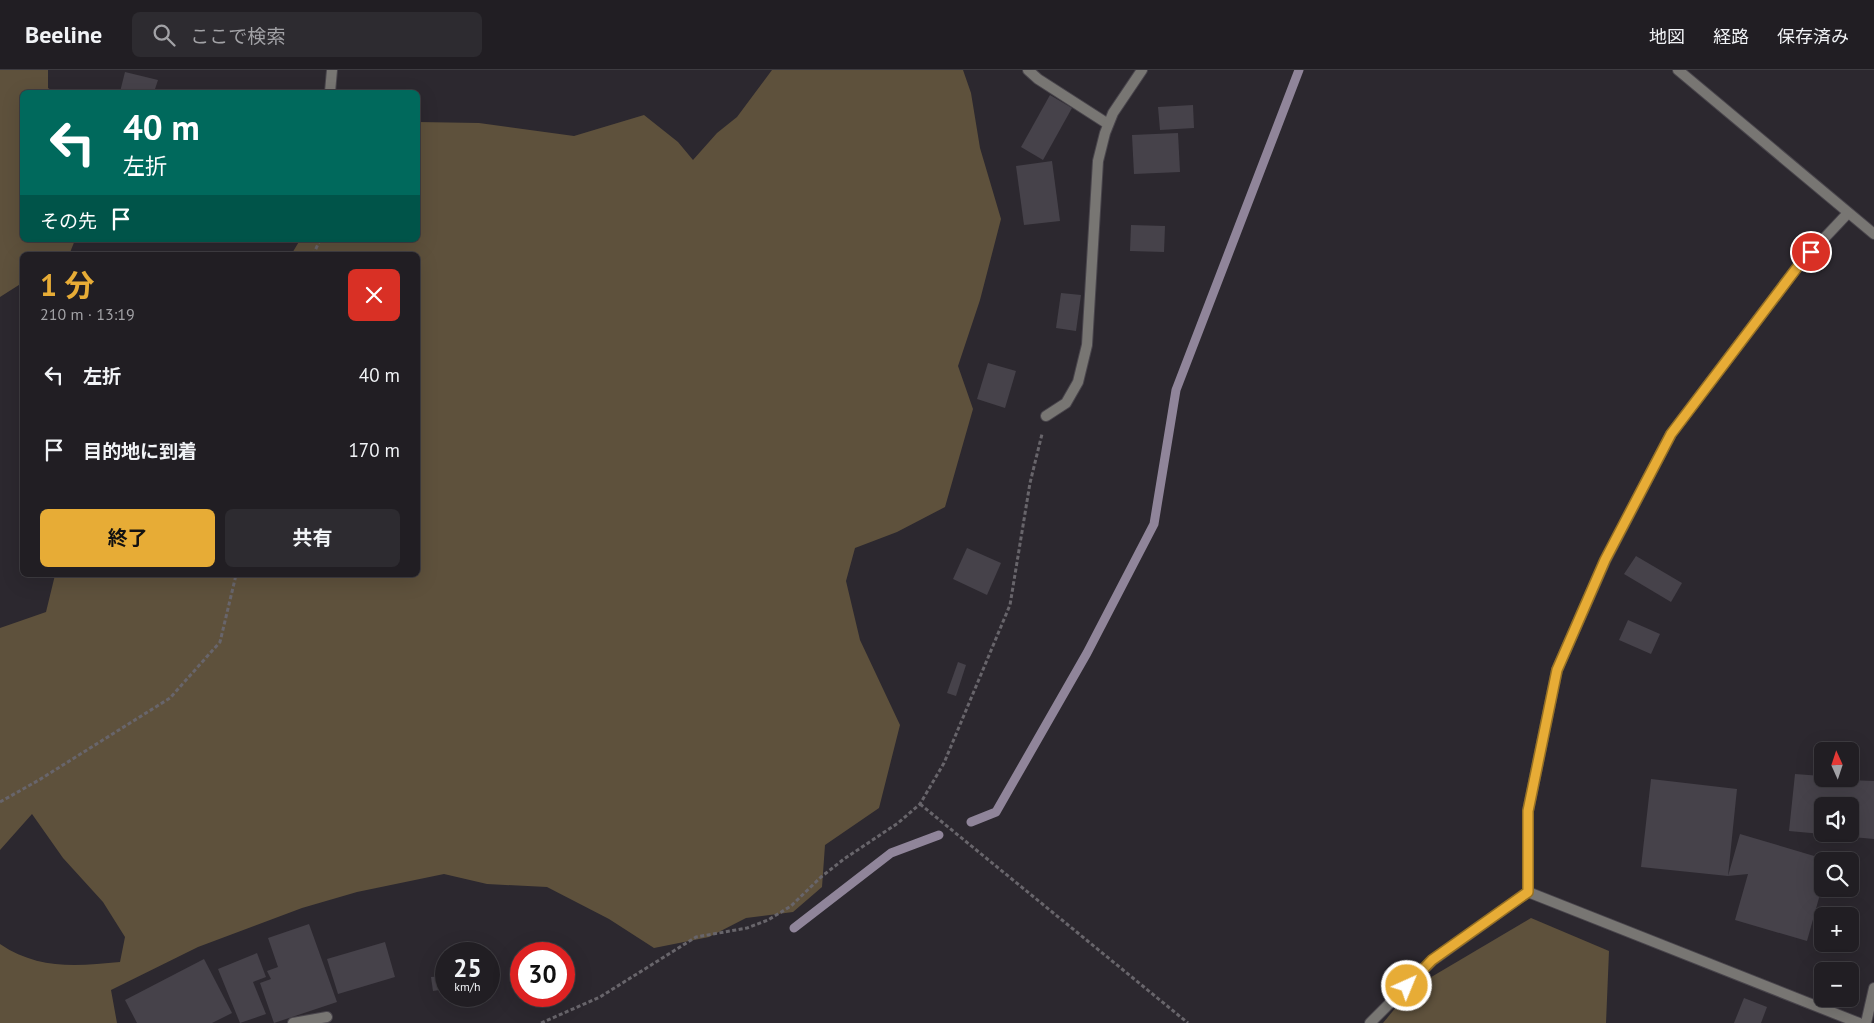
<!DOCTYPE html>
<html lang="ja">
<meta charset="utf-8">
<style>
body{margin:0;font-family:"PT Sans","Noto Sans JP",sans-serif;background:#2d2b30;color:#f1f3f6;height:100vh;display:flex;flex-direction:column;font-size:19px;white-space:nowrap}
*{box-sizing:border-box;margin:0}
p{font-size:16px;color:#a2a2a6}
.icon{flex:none;width:28px;height:28px;fill:none;stroke:currentColor;stroke-width:2;stroke-linecap:round;stroke-linejoin:round}
.map{position:relative;flex:1;overflow:hidden}
.sheet{position:absolute;left:20px;top:182px;width:400px;height:325px;display:flex;flex-direction:column;background:#211e23;border-radius:8px;box-shadow:0 5px 20px #0002,0 0 0 1px #3e3c41}
.sheet>*{flex:none}
.hud{position:absolute;left:20px;top:20px;width:400px;height:152px;border-radius:8px;box-shadow:0 5px 20px #0002,0 0 0 1px #3e3c41;background:#00695c;color:#fff;overflow:hidden}
.needle{width:32px;rotate:357deg}
.tools{position:absolute;left:1814px;top:672px;display:grid;gap:10px}
.tools a{display:grid;place-items:center;width:45px;height:45px;border-radius:8px;background:#211e23;box-shadow:0 5px 20px #0002,0 0 0 1px #3e3c41;font-size:25px}
.speed{position:absolute;left:435px;top:872px;display:flex;gap:10px;font-size:25px;font-weight:700;text-align:center}
.speed>*{display:grid;place-content:center;width:65px;height:65px;border-radius:50%;background:#211e23;box-shadow:0 5px 20px #0002,0 0 0 1px #3e3c41;line-height:1}
.speed small{font-size:12px;font-weight:400}
.speed .limit{border:8px solid #d22;background:#fff;color:#111}
.pin{position:absolute;display:grid;place-items:center;width:42px;height:42px;color:#fff;margin:-21px;border:2px solid #fff;border-radius:50%;box-shadow:0 1px 5px #0007}
.me{position:absolute;width:55px;margin:-28px;rotate:44deg;stroke-linejoin:round;filter:drop-shadow(0 0 4px #0008)}
.turn{display:flex;align-items:center;gap:18px;height:105px;padding:0 20px;font-size:22px}
.turn .icon{width:65px;height:65px;stroke-width:2.5}
.turn b{display:block;font-size:35px;line-height:42px}
.then{display:flex;align-items:center;height:48px;padding:0 20px;background:#0003;gap:10px;font-size:19px}
.round{display:grid;place-items:center;flex:none;width:52px;height:52px;border-radius:8px;background:#2d2b30}
.summary{display:flex;align-items:center;justify-content:space-between;height:85px;padding:0 20px}
h1{font-size:30px;font-weight:700;line-height:38px;color:#e7ac36}
.action{display:flex;gap:10px;margin-top:auto;padding:10px 20px}
.action a{flex:1;height:58px;border-radius:8px;background:#e7ac36;color:#111;font-size:20px;font-weight:700;line-height:58px;text-align:center}
.action a+a{background:#2d2b30;color:#f1f3f6}
ul{padding:0;list-style:none}
li{display:flex;align-items:center;gap:15px;height:75px;padding:0 20px}
li div{flex:1}
li b{display:block;font-size:19px}
li em{font-style:normal}
header{display:flex;align-items:center;gap:30px;box-sizing:border-box;height:70px;padding:0 25px;background:#211e23;border-bottom:1px solid #3e3c41}
header strong{font-size:24px}
nav{display:flex;gap:28px;margin-inline-start:auto;font-size:18px}
.search{width:350px;height:45px;background:#2d2b30;display:flex;align-items:center;gap:12px;box-sizing:border-box;padding:0 18px;border-radius:8px;color:#a2a2a6;font-size:19px}
.map>svg:first-child{display:block}
</style>
<header>
<strong>Beeline</strong>
<div class="search"><svg class="icon" aria-label="search" viewBox="0 0 24 24"><circle cx="10" cy="10" r="6"/><path d="M15 15l6 6"/></svg>ここで検索</div>
<nav><a>地図</a><a>経路</a><a>保存済み</a></nav>
</header>
<div class="map">
<svg width="1874" height="953" viewBox="0 0 1874 953">
<rect width="100%" height="100%" fill="#2c282f"/>
<!-- green -->
<g fill="#5e513c">
<path d="M0,0H48V18L54,22H22V170H75L69,185H22V213L0,227Z"/>
<path d="M772,0H963L971,23L980,78L1001,149L980,230L958,296L973,339L945,437L897,462L855,478L846,511L860,570L900,655L879,738L825,775L822,817L793,842L746,848L709,867L654,878L609,849L547,817L487,814L444,804L357,822L302,838L198,877L111,920L117,953H0V874C38,900 77,896 120,892L125,867L103,832L63,788L32,744L0,780V558L46,542L55,505H418V185H291L300,170H418V52L479,53L574,66L644,45L678,72L693,90L717,63L737,47Z"/>
<path d="M1531,848L1609,881L1606,953H1383L1411,919Z"/>
</g>
<g fill="none" stroke-linecap="round" stroke-linejoin="round">
<!-- stream -->
<g stroke="#90859a" stroke-width="9">
<path d="M971,752L996,742L1087,583L1154,454L1176,320L1299,0"/>
<path d="M794,858L891,783L939,765"/>
</g>
</g>
<!-- building -->
<g fill="#46424a">
<path d="M125,2L158,10L154,22H120Z"/>
<path d="M1050,25L1072,38L1043,90L1021,77Z"/>
<path d="M1193,35L1194,58L1160,60L1158,37Z"/>
<path d="M1178,63L1180,102L1134,104L1132,65Z"/>
<path d="M1052,91L1060,151L1024,155L1016,96Z"/>
<path d="M1131,155L1165,156L1164,182L1130,181Z"/>
<path d="M1061,223L1081,225L1076,261L1056,258Z"/>
<path d="M988,293L1016,301L1005,338L977,329Z"/>
<path d="M967,478L1001,493L987,525L953,509Z"/>
<path d="M1636,486L1682,513L1671,532L1624,504Z"/>
<path d="M1628,550L1660,564L1651,584L1619,570Z"/>
<path d="M958,592L966,595L956,626L947,623Z"/>
<path d="M1795,704L1822,706V709L1874,711V769L1831,765L1832,764H1850V736H1822V764L1789,761Z"/>
<path d="M1651,709L1737,719L1728,806L1740,764L1831,791H1822V817L1807,871L1735,850L1748,804L1728,806L1641,797Z"/>
<path d="M309,854L337,932L274,953L260,913L271,909L267,901L278,897L268,868Z"/>
<path d="M385,872L395,907L338,924L327,889Z"/>
<path d="M257,883L266,907L253,912L266,944L240,953L218,899Z"/>
<path d="M204,889L232,943L212,953H137L125,930Z"/>
<path d="M446,906V919L433,921L431,907Z"/>
<path d="M1744,928L1767,937L1761,953H1734Z"/>
</g>
<g fill="none" stroke-linecap="round" stroke-linejoin="round">
<defs>
<g id="street">
<path d="M1028,0L1038,9L1108,54"/>
<path d="M1678,0L1874,164"/>
<path d="M330,22L332,0"/>
<path d="M1046,346L1066,333L1078,312L1087,275L1098,91L1105,63L1113,43L1142,0"/>
<path d="M1528,822V741L1557,600L1605,491L1671,364L1799,195L1848,143"/>
<path d="M1528,822L1859,953"/>
<path d="M293,953L327,947"/>
<path d="M1370,953L1432,891L1528,822"/>
<path d="M1866,953L1874,918"/>
</g>
</defs>
<!-- street casing -->
<use href="#street" stroke="#49454c" stroke-width="12"/>
<!-- path -->
<g stroke="#68656b" stroke-width="3" stroke-dasharray="4 2.5" stroke-linecap="butt">
<path d="M313,185L320,170"/>
<path d="M0,732L39,710L170,628L220,572L236,505"/>
<path d="M920,734L1188,953"/>
<path d="M541,953L600,927L696,867L747,858L768,850L791,836L821,807L844,789L898,753L920,734L944,693L1010,535L1030,413L1042,364"/>
</g>
<!-- street -->
<use href="#street" stroke="#787673" stroke-width="10"/>
</g>
<g fill="none" stroke-linecap="round" stroke-linejoin="round">
<defs>
<path id="route" d="M1407,916L1432,890L1528,822V741L1557,600L1605,490L1671,364L1799,195L1811,182"/>
</defs>
<!-- route casing -->
<use href="#route" stroke="#967023" stroke-width="12"/>
<!-- route -->
<use href="#route" stroke="#e7ac36" stroke-width="9"/>
</g>
</svg>
<div class="tools">
<a><svg class="needle" viewBox="-14 -14 28 28"><path d="M0-13l5 13h-10z" fill="#e53935"/><path d="M0 13l5-13h-10z" fill="#a2a2a6"/></svg></a>
<a><svg class="icon" aria-label="sound" viewBox="0 0 24 24"><path d="M4 9h4l5-4v14l-5-4H4zM17 9q2 3 0 6"/></svg></a>
<a><svg class="icon" aria-label="search" viewBox="0 0 24 24"><circle cx="10" cy="10" r="6"/><path d="M15 15l6 6"/></svg></a>
<a>+</a>
<a>−</a>
</div>
<div class="speed"><div>25<small>km/h</small></div><div class="limit">30</div></div>
<div class="pin" style="left:1811px;top:182px;background:#d93025"><svg class="icon" aria-label="arrive" viewBox="0 0 24 24"><path d="M6 21V4h12l-3 4 3 4H6"/></svg></div>
<svg class="me" style="left:1407px;top:916px" viewBox="-20 -20 40 40"><circle r="17" fill="#e7ac36" stroke="#fff" stroke-width="3"/><path d="M0-11L8 9 0 5-8 9z" fill="#fff"/></svg>
<div class="hud">
<div class="turn"><svg class="icon" aria-label="left" viewBox="0 0 24 24"><path d="M17 20v-9H6M10 6l-5 5 5 5"/></svg><div><b>40 m</b>左折</div></div>
<div class="then">その先<svg class="icon" aria-label="arrive" viewBox="0 0 24 24"><path d="M6 21V4h12l-3 4 3 4H6"/></svg></div>
</div>
<section class="sheet">
<div class="summary"><div><h1>1 分</h1><p>210 m · 13:19</p></div><a class="round" style="background:#d93025;color:#fff"><svg class="icon" aria-label="close" viewBox="0 0 24 24"><path d="M6 6l12 12M18 6L6 18"/></svg></a></div>
<ul>
<li><svg class="icon" aria-label="left" viewBox="0 0 24 24"><path d="M17 20v-9H6M10 6l-5 5 5 5"/></svg><div><b>左折</b></div><em>40 m</em></li>
<li><svg class="icon" aria-label="arrive" viewBox="0 0 24 24"><path d="M6 21V4h12l-3 4 3 4H6"/></svg><div><b>目的地に到着</b></div><em>170 m</em></li>
</ul>
<div class="action"><a>終了</a><a>共有</a></div>
</section>
</div>
